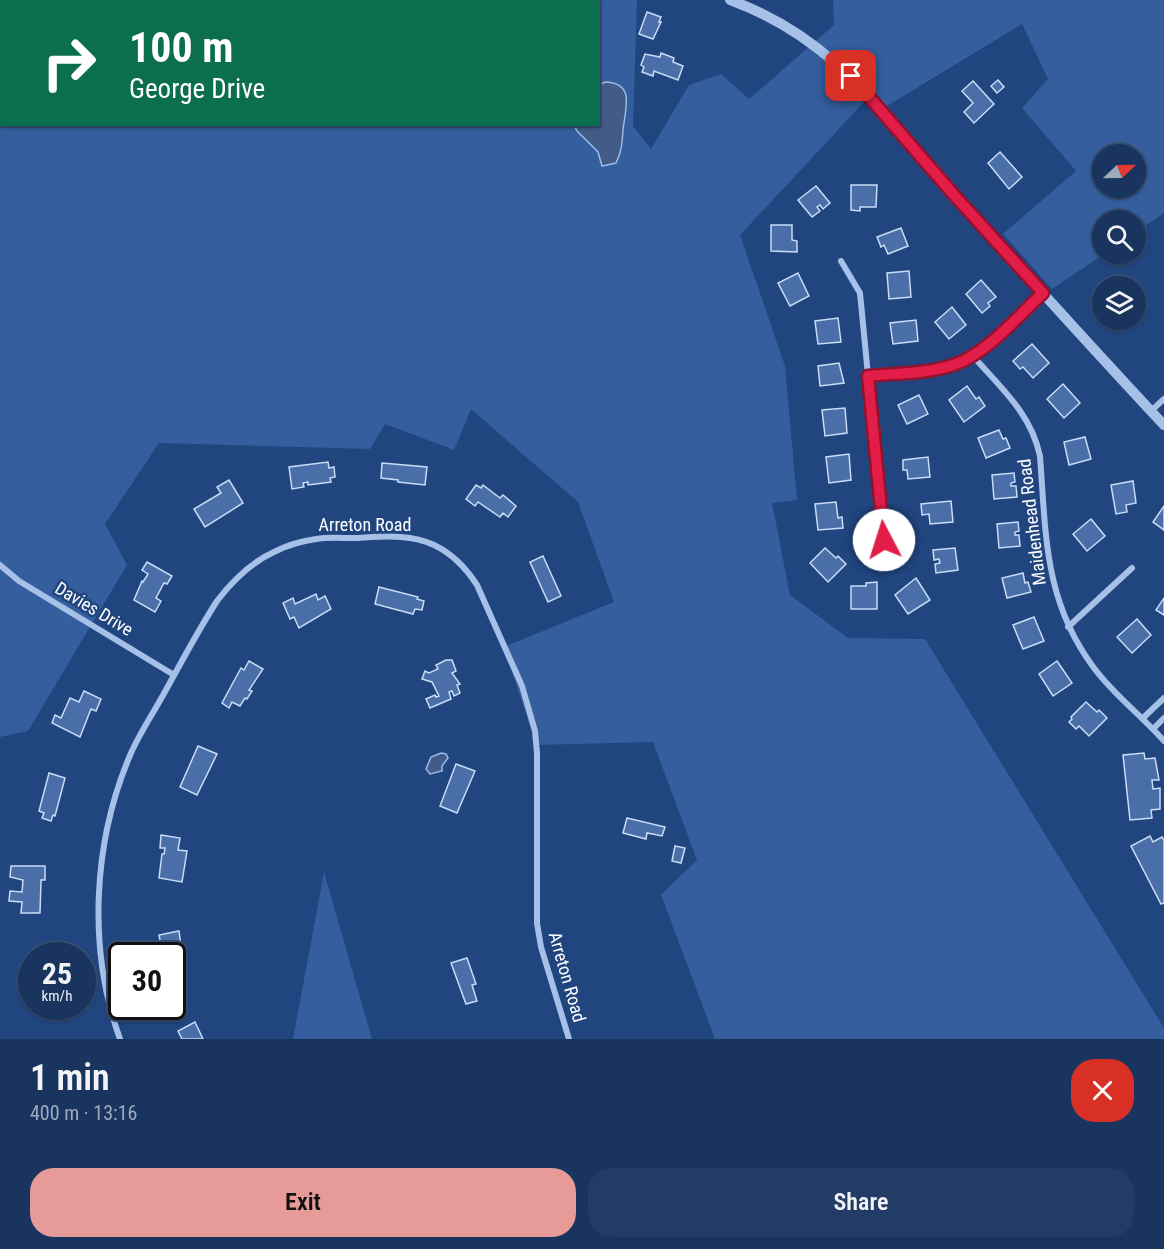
<!DOCTYPE html>
<meta charset="utf-8">
<style>
body{margin:0;font-family:"Roboto Condensed",sans-serif;background:#223c65;color:#f1f3f6;height:100vh;display:flex;flex-direction:column;font-size:22px;white-space:nowrap}
*{box-sizing:border-box;margin:0}
p{font-size:20px;color:#9faabd}
.icon{flex:none;width:33px;height:33px;fill:none;stroke:currentColor;stroke-width:2;stroke-linecap:round;stroke-linejoin:round}
.map{position:relative;height:1039px;overflow:hidden}
.drawer{display:flex;flex-direction:column;background:#19345f;flex:1}
.drawer>*{flex:none}
.banner{position:absolute;left:0px;top:0px;width:600px;height:126px;box-shadow:0 2px 4px #0004,0 0 0 2px #374f74;background:#0b6e4f;color:#fff;overflow:hidden}
.needle{width:39px;rotate:68deg}
.controls{position:absolute;left:1092px;top:144px;display:grid;gap:12px}
.controls a{display:grid;place-items:center;width:54px;height:54px;border-radius:50%;background:#19345f;box-shadow:0 2px 4px #0004,0 0 0 2px #374f74;font-size:30px}
.speed{position:absolute;left:18px;top:942px;display:flex;gap:12px;font-size:30px;font-weight:700;text-align:center}
.speed>*{display:grid;place-content:center;width:78px;height:78px;border-radius:50%;background:#19345f;box-shadow:0 2px 4px #0004,0 0 0 2px #374f74;line-height:1}
.speed small{font-size:15px;font-weight:400}
.speed .limit{border:3px solid #111;border-radius:9px;background:#fff;color:#111}
.pin{position:absolute;display:grid;place-items:center;width:51px;height:51px;color:#fff;margin:-26px;border-radius:12px;box-shadow:0 3px 9px #0006}
.me{position:absolute;width:66px;margin:-33px;rotate:355deg;stroke-linejoin:round;filter:drop-shadow(0 0 4px #0008)}
.turn{display:flex;align-items:center;gap:21px;height:126px;padding:0 30px;font-size:27px}
.turn .icon{width:78px;height:78px;stroke-width:2.5}
.turn b{display:block;font-size:42px;line-height:51px}
.round{display:grid;place-items:center;flex:none;width:63px;height:63px;border-radius:24px;background:#223c65}
.overview{display:flex;align-items:center;justify-content:space-between;height:102px;padding:0 30px}
h1{font-size:36px;font-weight:600;line-height:45px}
.button{display:flex;gap:12px;margin-top:auto;padding:12px 30px}
.button a{flex:1;height:69px;border-radius:24px;background:#e69b98;color:#111;font-size:24px;font-weight:600;line-height:69px;text-align:center}
.button a+a{background:#223c65;color:#f1f3f6}
.map>svg:first-child{display:block}
</style>
<div class="map">
<svg width="1164" height="1039" viewBox="0 0 1164 1039">
<rect width="100%" height="100%" fill="#21457f"/>
<!-- green -->
<g fill="#345e9d" fill-rule="evenodd">
<path d="M48,0H362L364,1L48,2Z"/>
<path d="M457,0H637L633,126L651,149L689,85L721,74L749,99L834,25L833,0H1164V213L1136,232V220H1102V254H1104L1052,289L1003,234L1076,171L1022,108L1048,79L1022,24L877,112L865,101L740,235L785,366L797,500L772,503L790,595L848,638L925,639L1164,1028V1039H715L661,895L697,860L653,742L536,745L504,647L614,602L578,502L471,409L454,450L385,424L370,449L159,443L105,524L127,565L28,731L0,737V99L1,97L2,124H598V2L456,1ZM1102,154H1136V188H1102Z"/>
<path d="M324,872L372,1039H293Z"/>
</g>
<!-- water -->
<g fill="#425c87" stroke="#9abae8" stroke-width="1.5">
<path d="M605,82C636,83 625,109 623,130C622,143 622,151 616,163L602,166L598,152L577,131L574,125L598,124L599,85Z"/>
<path d="M441,753L446,754L448,758L442,766V771L430,774L426,769L431,757Z"/>
</g>
<!-- building -->
<g fill="#4a6fa8" stroke="#c9dbf5" stroke-width="1.5">
<path d="M647,12L661,17L659,22H661L653,39L639,34Z"/>
<path d="M661,53L674,58L673,62L683,66L678,80L654,71L653,76L642,72L644,67L641,65L645,54L660,57Z"/>
<path d="M998,80L1004,87L997,93L991,86Z"/>
<path d="M973,81L994,104L974,123L964,112L973,103L962,91Z"/>
<path d="M1000,152L1022,177L1009,189L988,163Z"/>
<path d="M851,185H877L876,207H860V211L851,210Z"/>
<path d="M816,186L830,203L823,209L820,205L817,207L820,211L812,217L798,200Z"/>
<path d="M771,225H792V240L797,241V252L771,251Z"/>
<path d="M901,228L908,246L888,254L884,245L881,247L877,237Z"/>
<path d="M909,271L911,297L889,299L887,273Z"/>
<path d="M798,273L809,296L790,306L778,283Z"/>
<path d="M981,280L996,297L988,303L990,306L982,313L966,294Z"/>
<path d="M1101,288L1102,290V305L1094,295Z"/>
<path d="M952,307L966,325L949,339L935,322Z"/>
<path d="M838,318L841,342L818,344L815,321Z"/>
<path d="M916,320L918,341L893,344L890,323Z"/>
<path d="M1032,344L1049,363L1033,378L1023,367L1020,369L1013,361Z"/>
<path d="M839,363L844,383L820,386L818,366Z"/>
<path d="M1063,384L1080,403L1064,418L1047,399Z"/>
<path d="M967,386L976,399L979,397L985,406L964,422L949,400Z"/>
<path d="M919,395L928,414L907,424L898,405Z"/>
<path d="M845,408L847,433L825,436L822,410Z"/>
<path d="M999,430L1003,439L1006,438L1010,448L986,458L978,438Z"/>
<path d="M1085,437L1091,459L1069,465L1064,442Z"/>
<path d="M849,454L851,480L829,483L826,457Z"/>
<path d="M928,457L930,477L908,479L907,470H903V460Z"/>
<path d="M328,462L329,468L334,467L335,477L330,478L331,482L308,485V482L303,483L304,487L292,489L289,467Z"/>
<path d="M382,463L427,467L425,485L398,482V480L381,478Z"/>
<path d="M1014,473L1015,482L1011,483V486H1016L1017,497L994,499L992,475Z"/>
<path d="M229,480L243,503L205,527L194,509L221,493L217,487Z"/>
<path d="M1133,481L1136,503L1126,505L1127,512L1116,514L1111,485Z"/>
<path d="M476,485L481,488L483,485L500,498L503,495L516,506L508,517L503,513L500,517L478,502L475,506L466,499Z"/>
<path d="M951,501L953,522L930,524L929,514L922,515L921,504Z"/>
<path d="M836,502L838,518L842,517L843,528L818,530L815,504Z"/>
<path d="M1164,506V530L1153,522Z"/>
<path d="M1091,519L1105,536L1087,551L1073,534Z"/>
<path d="M1018,522L1019,531L1015,532V535H1019L1020,546L999,548L997,524Z"/>
<path d="M825,548L836,558L838,556L846,564L828,582L810,563Z"/>
<path d="M955,548L958,570L936,573L935,564L940,563L939,559L934,560L933,550Z"/>
<path d="M543,556L561,596L548,602L530,562Z"/>
<path d="M147,562L172,576L167,584L164,583L156,598L161,601L155,612L134,600L142,581L143,582L148,574L142,570Z"/>
<path d="M1023,573L1025,583L1028,582L1031,592L1007,598L1002,578Z"/>
<path d="M916,578L930,600L908,614L895,595Z"/>
<path d="M877,582V609H851V586H866V583Z"/>
<path d="M379,587L418,597L417,599L424,601L422,610L415,609L413,614L375,604Z"/>
<path d="M316,594L318,600L325,596L331,609L299,628L294,617L290,619L283,603L293,598L295,604Z"/>
<path d="M1164,598V615L1156,610Z"/>
<path d="M1034,617L1044,641L1023,649L1013,625Z"/>
<path d="M1137,619L1151,635L1132,653L1117,637Z"/>
<path d="M446,660H452L456,671L452,673L460,684L457,685L460,693L454,696L452,691L449,692L451,699L430,708L426,699L435,695L436,697L439,696L432,682L422,679L425,671L429,673L438,669L436,665Z"/>
<path d="M249,661L263,669L249,690L252,691L247,699L245,698L240,706L232,702L229,708L222,703L241,668L244,670Z"/>
<path d="M1057,661L1072,683L1053,696L1039,674Z"/>
<path d="M84,691L101,699L96,711L91,709L80,737L52,723L55,715L61,718L70,698L79,702Z"/>
<path d="M1086,702L1097,712L1099,710L1107,718L1089,736L1079,726L1076,729L1069,722L1072,719L1071,717Z"/>
<path d="M198,746L217,754L197,795L180,787Z"/>
<path d="M1144,753L1145,759L1155,758L1159,780H1152L1153,789L1160,788V809L1151,810L1152,818L1130,820L1123,755Z"/>
<path d="M456,764L475,771L457,813L440,806Z"/>
<path d="M49,773L65,778L55,816L53,815L51,821L42,818L44,813L39,811Z"/>
<path d="M627,818L665,827L662,836L647,833L646,839L623,833Z"/>
<path d="M161,835L180,838L178,850L187,851L182,882L159,878L162,854H164L165,848H160Z"/>
<path d="M1150,836L1153,842L1162,837L1164,840V903L1161,904L1131,846Z"/>
<path d="M675,846L685,848L681,863L672,861Z"/>
<path d="M11,866H45V880H41L40,913H21L22,902L9,901L10,891L22,892L23,880L10,877Z"/>
<path d="M179,931L185,976L172,978V956H163L159,935Z"/>
<path d="M47,951L48,956H32V980L27,955Z"/>
<path d="M467,958L476,984L472,985L477,1001L466,1004L451,963Z"/>
<path d="M195,1022L203,1039H182L178,1031Z"/>
</g>
<g fill="none" stroke-linecap="round" stroke-linejoin="round">
<!-- minor -->
<g stroke="#a6c0e7" stroke-width="6">
<path d="M841,261L860,293L884,540"/>
<path d="M973,356C1000,387 1031,413 1040,456C1046,535 1044,601 1094,668C1114,695 1142,716 1164,741"/>
<path d="M868,376C896,373 929,374 956,364C988,352 1018,316 1043,293"/>
<path d="M1151,411L1164,399"/>
<path d="M0,565L19,581L174,675"/>
<path d="M1068,627L1132,568"/>
<path d="M1143,718L1164,698"/>
<path d="M1153,729L1164,718"/>
<path d="M120,1039C87,948 93,841 131,753C140,733 152,715 162,697C180,665 197,632 217,601C233,580 251,562 276,551C288,545 302,541 316,539C327,537 340,538 352,538C380,537 409,533 434,545C453,554 466,568 477,585L522,686L535,731L537,753V923L541,947L569,1039"/>
</g>
<!-- tertiary -->
<path stroke="#a6c0e7" stroke-width="10" d="M730,0C840,40 885,119 959,200C1027,276 1095,351 1164,425"/>
</g>
<g fill="none" stroke-linecap="round" stroke-linejoin="round">
<defs>
<path id="route" d="M851,76L954,195L1043,293C1018,316 988,352 956,364C929,374 896,373 868,376L884,540"/>
</defs>
<!-- route casing -->
<use href="#route" stroke="#92132f" stroke-width="15"/>
<!-- route -->
<use href="#route" stroke="#e11d48" stroke-width="10"/>
</g>
<g text-anchor="middle" stroke-width="5" stroke-linejoin="round" paint-order="stroke">
<!-- street labels -->
<g font-size="18" fill="#fff" stroke="#21457f">
<text transform="translate(1032 522) rotate(-97)" y="6">Maidenhead Road</text>
<text x="365" y="531">Arreton Road</text>
<text transform="translate(94 609) rotate(31)" y="6">Davies Drive</text>
<text transform="translate(567 977) rotate(74)" y="6">Arreton Road</text>
</g>
</g>
</svg>
<div class="controls">
<a><svg class="needle" viewBox="-14 -14 28 28"><path d="M0-13l5 13h-10z" fill="#e53935"/><path d="M0 13l5-13h-10z" fill="#9faabd"/></svg></a>
<a><svg class="icon" aria-label="search" viewBox="0 0 24 24"><circle cx="10" cy="10" r="6"/><path d="M15 15l6 6"/></svg></a>
<a><svg class="icon" aria-label="layers" viewBox="0 0 24 24"><path d="M12 4l9 5-9 5-9-5zM3 14l9 5 9-5"/></svg></a>
</div>
<div class="speed"><div>25<small>km/h</small></div><div class="limit">30</div></div>
<div class="pin" style="left:851px;top:76px;background:#d93025"><svg class="icon" aria-label="arrive" viewBox="0 0 24 24"><path d="M6 21V4h12l-3 4 3 4H6"/></svg></div>
<svg class="me" style="left:884px;top:540px" viewBox="-20 -20 40 40"><circle r="19" fill="#fff"/><path d="M0-13L10 11 0 6-10 11z" fill="#e11d48"/></svg>
<div class="banner">
<div class="turn"><svg class="icon" aria-label="right" viewBox="0 0 24 24"><path d="M7 20v-9h11M14 6l5 5-5 5"/></svg><div><b>100 m</b>George Drive</div></div>
</div>
</div>
<section class="drawer">
<div class="overview"><div><h1>1 min</h1><p>400 m · 13:16</p></div><a class="round" style="background:#d93025;color:#fff"><svg class="icon" aria-label="close" viewBox="0 0 24 24"><path d="M6 6l12 12M18 6L6 18"/></svg></a></div>
<div class="button"><a>Exit</a><a>Share</a></div>
</section>
